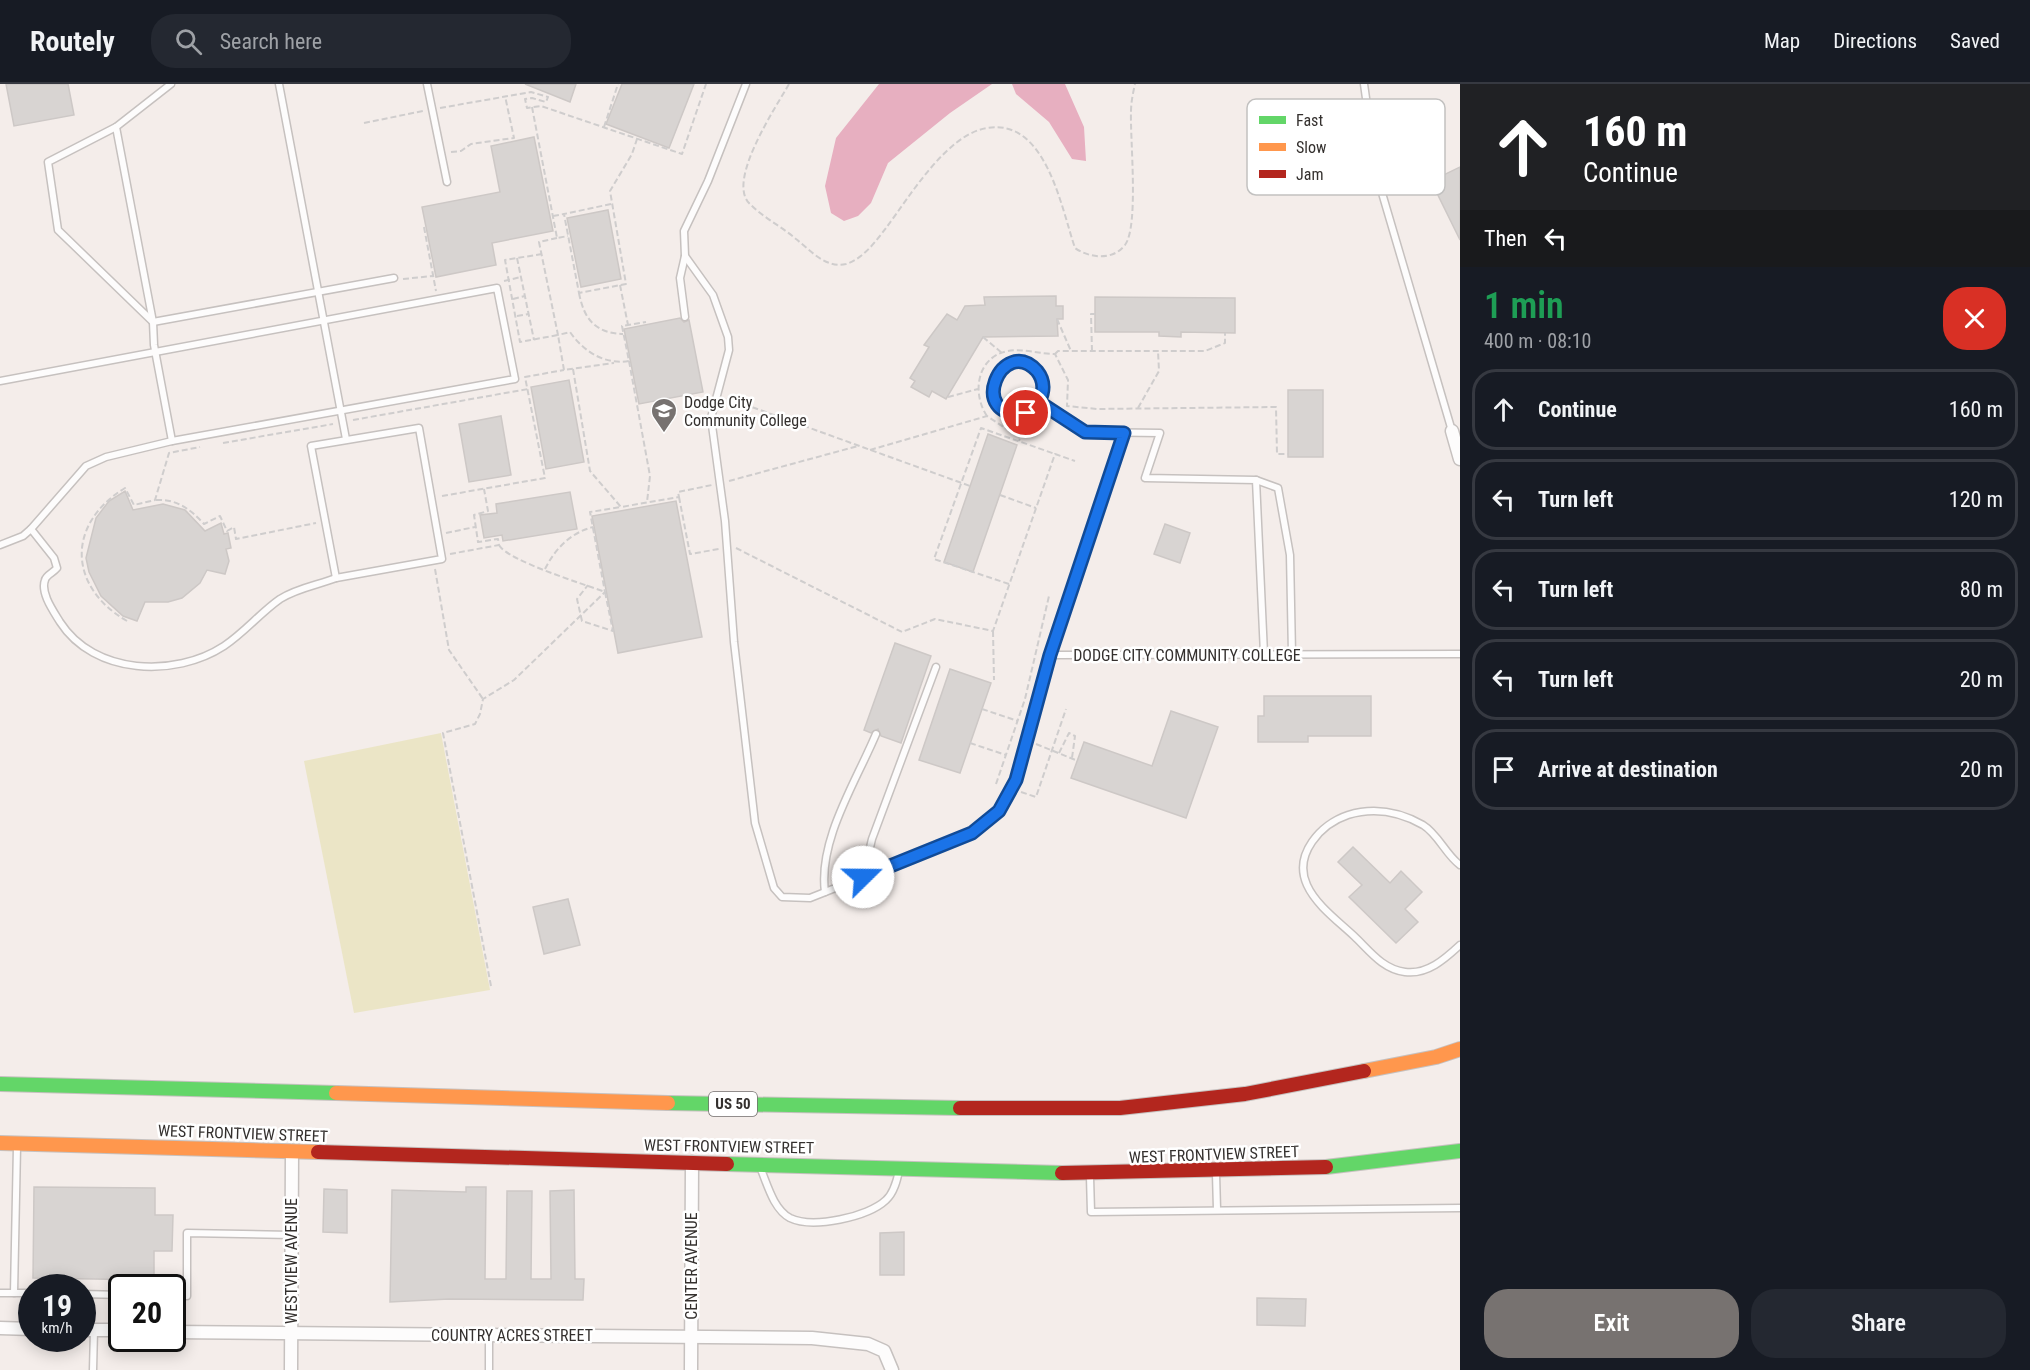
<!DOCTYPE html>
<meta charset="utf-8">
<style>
body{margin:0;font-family:"Roboto Condensed",sans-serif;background:#242831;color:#f1f3f6;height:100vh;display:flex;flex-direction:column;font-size:22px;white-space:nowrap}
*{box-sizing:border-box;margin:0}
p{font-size:20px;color:#9ea1a6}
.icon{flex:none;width:33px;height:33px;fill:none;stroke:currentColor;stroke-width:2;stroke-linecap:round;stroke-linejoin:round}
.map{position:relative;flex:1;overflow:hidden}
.side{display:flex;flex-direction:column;background:#171b24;width:570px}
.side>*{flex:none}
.guide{background:#202124;color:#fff;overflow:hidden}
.speed{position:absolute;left:18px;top:1190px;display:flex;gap:12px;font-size:30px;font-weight:700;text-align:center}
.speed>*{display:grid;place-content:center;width:78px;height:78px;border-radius:50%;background:#171b24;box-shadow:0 3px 15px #0003;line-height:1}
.speed small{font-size:15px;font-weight:400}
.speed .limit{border:3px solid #111;border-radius:9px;background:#fff;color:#111}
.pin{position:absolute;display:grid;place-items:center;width:51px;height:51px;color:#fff;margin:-26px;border:3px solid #fff;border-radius:50%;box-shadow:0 2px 6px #0007}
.me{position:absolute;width:66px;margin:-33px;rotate:68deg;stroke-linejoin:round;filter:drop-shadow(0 0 4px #0008)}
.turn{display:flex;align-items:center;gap:21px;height:126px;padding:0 24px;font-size:27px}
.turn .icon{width:78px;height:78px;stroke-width:2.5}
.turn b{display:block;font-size:42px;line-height:51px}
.then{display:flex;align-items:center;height:57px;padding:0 24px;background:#0003;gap:12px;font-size:22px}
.round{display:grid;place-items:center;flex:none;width:63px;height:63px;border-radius:24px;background:#242831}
.headline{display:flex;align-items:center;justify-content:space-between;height:102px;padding:0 24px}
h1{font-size:36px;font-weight:600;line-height:45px;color:#1e9e55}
.cta{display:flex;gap:12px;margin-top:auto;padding:12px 24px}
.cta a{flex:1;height:69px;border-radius:24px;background:#777270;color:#fff;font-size:24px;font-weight:600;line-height:69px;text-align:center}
.cta a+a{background:#242831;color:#f1f3f6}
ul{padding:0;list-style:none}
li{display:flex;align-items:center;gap:18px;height:81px;margin:0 12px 9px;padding:0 12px;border:3px solid #363941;border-radius:24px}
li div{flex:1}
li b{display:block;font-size:22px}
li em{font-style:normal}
header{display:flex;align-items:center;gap:36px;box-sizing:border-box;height:84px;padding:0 30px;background:#171b24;border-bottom:2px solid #363941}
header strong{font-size:28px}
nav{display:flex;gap:33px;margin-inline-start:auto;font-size:21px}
.search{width:420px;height:54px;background:#242831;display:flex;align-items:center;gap:15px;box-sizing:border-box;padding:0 21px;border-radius:24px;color:#9ea1a6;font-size:22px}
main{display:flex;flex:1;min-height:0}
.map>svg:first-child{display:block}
</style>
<header>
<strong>Routely</strong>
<div class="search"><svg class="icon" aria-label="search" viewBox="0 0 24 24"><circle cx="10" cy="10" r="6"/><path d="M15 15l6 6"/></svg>Search here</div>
<nav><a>Map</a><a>Directions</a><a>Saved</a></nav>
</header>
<main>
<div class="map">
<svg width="1460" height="1286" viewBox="0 0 1460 1286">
<rect width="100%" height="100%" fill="#f4edea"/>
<!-- green -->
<path fill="#ebe5c6" d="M441,649L490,906L354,929L304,677Z"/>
<!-- water -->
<g fill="#e7afc0">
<path d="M879,0H992L950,29L888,79L871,119L858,132L844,137L831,129L825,102L836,54Z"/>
<path d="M1012,0H1065L1084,43L1086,77L1072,75L1049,38L1016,10Z"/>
</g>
<!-- building -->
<g fill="#d8d4d2" stroke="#cdc8c6" stroke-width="1.5">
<path d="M6,0H68L74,31L14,42Z"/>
<path d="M525,0H576L570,18Z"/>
<path d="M622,0H694L669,64L606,40Z"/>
<path d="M534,53L553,147L492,159L496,181L436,193L422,123L500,108L491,62Z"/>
<path d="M1460,83V156L1431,97Z"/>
<path d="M608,126L621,195L581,203L567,134Z"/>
<path d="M1056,212V222H1063V235H1057L1058,252L983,253L946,315L932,307L929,313L911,303L915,297L910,294L929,263L924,261L947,230L957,236L965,222L985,221L984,213Z"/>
<path d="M1095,213L1235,214V249L1181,248V253L1159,252V248H1095Z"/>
<path d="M680,234L684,238L689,236L703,308L639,320L624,245Z"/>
<path d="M569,296L584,378L546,385L531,303Z"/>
<rect x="1288" y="306" width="35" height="67"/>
<path d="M501,332L511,391L469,398L459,340Z"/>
<path d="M988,350L1017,361L973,488L944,478Z"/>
<path d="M125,407L133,426L163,420L185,426L205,447L221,439L224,450L228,449L231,464L226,465L229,477L225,490L207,486L200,499L182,514L168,518H145L137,537L123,532L101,512L89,488L86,474L96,434L109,417Z"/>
<path d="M570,408L577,445L503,457L502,451L484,454L480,431L497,429L496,420Z"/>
<path d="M676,417L702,553L618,569L592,432Z"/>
<path d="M1165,440L1190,449L1180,479L1154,470Z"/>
<path d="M895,559L931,572L901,659L881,652L878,645L871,649L864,646Z"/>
<path d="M950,585L991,599L960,689L919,676Z"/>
<path d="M1264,612H1371V652H1308V658H1258V632H1264Z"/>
<path d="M1171,627L1218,643L1186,734L1071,694L1084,658L1152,682Z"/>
<path d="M1353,763L1390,799L1401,787L1422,808L1405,825L1418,838L1396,859L1349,813L1362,801L1338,778Z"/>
<path d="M568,815L580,861L544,870L533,823Z"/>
<path d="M34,1103L155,1104V1131H173L172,1167H154V1196L33,1194Z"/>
<path d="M466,1103H486L485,1195H506L507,1107H532L531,1195H551L550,1107L574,1106L575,1195H584L583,1216L449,1215L390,1218L392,1106L466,1108Z"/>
<path d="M324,1105L347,1106V1149L323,1148Z"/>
<path d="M904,1148V1191H880V1149Z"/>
<path d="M1257,1214L1306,1215L1305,1242L1257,1241Z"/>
</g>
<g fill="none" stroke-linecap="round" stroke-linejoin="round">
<defs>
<g id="lane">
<path d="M171,0L116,43L153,238L154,261L172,357"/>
<path d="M279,0L346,355"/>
<path d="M427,0L447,98"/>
<path d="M746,0L708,97L684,147L685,172L713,211L728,253L729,266L711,334L725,437L734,558L755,739L774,804L782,813L810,814L863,793L872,755L936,583"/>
<path d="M1364,0L1377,92L1452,347"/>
<path d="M116,43L48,78L58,146L153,238L394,194"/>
<path d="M685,172L680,194L685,233"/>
<circle cx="1018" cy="304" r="25"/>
<path d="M0,297L497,204L515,295L172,357L106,373L86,382L31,445L23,452L0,461"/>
<path d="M1039,318L1085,348L1160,349L1145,394L1256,396L1264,570"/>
<path d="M419,344L442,475L336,494L311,362Z"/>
<path d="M1256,396L1278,404L1290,471L1292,570"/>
<path d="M31,445L54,474L57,484C53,489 46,491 45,496C40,509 54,528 60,538C94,591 175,594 224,562C245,548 260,529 280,515C297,504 318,501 336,494"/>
<path d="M1050,571L1460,570"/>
<path d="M1460,781C1446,771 1438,750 1423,741C1400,728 1374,723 1348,731C1321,740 1293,770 1307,801C1316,821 1338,837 1354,852C1369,866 1382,885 1405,888C1427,891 1445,875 1460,861"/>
<path d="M863,793L972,749L1000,727L1016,696L1050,571L1124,349"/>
<path d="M825,808C818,756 856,698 876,650"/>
<path d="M760,1083C767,1099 773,1125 790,1134C813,1145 868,1133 886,1116C894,1109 897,1096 899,1087"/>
<path d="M1216,1090L1217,1125"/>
<path d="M1090,1093L1091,1128L1460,1124"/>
<path d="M0,1209H32"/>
<path d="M14,1209L17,1063"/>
<path d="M82,1210L122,1211"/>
<path d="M172,1212H187V1149L291,1151"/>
<path d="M93,1286L94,1246"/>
<path d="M489,1286V1251"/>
</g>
<g id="street">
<path d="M1452,347L1460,375"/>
<path d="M0,1244L32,1245"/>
<path d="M82,1246H122"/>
<path d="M172,1248L812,1254L868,1260L884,1267L892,1286"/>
<path d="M291,1286L292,1067"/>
<path d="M691,1286L692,1078"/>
</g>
<g id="fast">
<path d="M0,1000L336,1009"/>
<path d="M668,1019L960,1024"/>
<path d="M727,1080L1062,1089"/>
<path d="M1326,1083L1460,1067"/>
</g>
<g id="slow">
<path d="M1364,987L1436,973L1460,965"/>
<path d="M336,1009L668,1019"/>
<path d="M0,1059L318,1068"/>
</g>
<g id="jam">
<path d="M960,1024H1120L1245,1010L1364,987"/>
<path d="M318,1068L727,1080"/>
<path d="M1062,1089L1326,1083"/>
</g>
</defs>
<!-- lane casing -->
<use href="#lane" stroke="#c6c1bf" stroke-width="9"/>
<!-- street casing -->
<use href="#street" stroke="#c6c1bf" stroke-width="15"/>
<!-- fast casing -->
<use href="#fast" stroke="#c6c1bf" stroke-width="16"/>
<!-- slow casing -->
<use href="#slow" stroke="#c6c1bf" stroke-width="16"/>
<!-- jam casing -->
<use href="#jam" stroke="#c6c1bf" stroke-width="16"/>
<!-- path -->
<g stroke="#cfcdcd" stroke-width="2" stroke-dasharray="6 3" stroke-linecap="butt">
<path d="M789,0C776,23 727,96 749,119C762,133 781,142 796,155C810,166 826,185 846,180C863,175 876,157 886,144C910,112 947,50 987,44C1046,34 1061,123 1075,164C1089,174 1113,177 1125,161C1139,142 1130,55 1131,28C1131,18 1133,9 1135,0"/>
<path d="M532,23L557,154L568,152"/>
<path d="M440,24L531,8L548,13L546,18L532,14L525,15L527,24L541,22L682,70L706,0"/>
<path d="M364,39L423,27"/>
<path d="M604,43L618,0"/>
<path d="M451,68L461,67L471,60L514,54L505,12"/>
<path d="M611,120L564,130L579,209L626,200L610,107L632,70L637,55"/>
<path d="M553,132L564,130"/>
<path d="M424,143L436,207"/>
<path d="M557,154L539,158L558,251L570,248C584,268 605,281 629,277L622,242L646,238"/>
<path d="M542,170L505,176L520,258L558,251L564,286L614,279"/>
<path d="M517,174L534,256"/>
<path d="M403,195L433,192"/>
<path d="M504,197L521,193"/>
<path d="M620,201L628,241"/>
<path d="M579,209C584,235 595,249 623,250"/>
<path d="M513,215L525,212"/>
<path d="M517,232L529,230"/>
<path d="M1057,235L1071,267"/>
<path d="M983,253L1002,269"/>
<path d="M1092,267L1091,230H1095"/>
<path d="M1055,270L1058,267H1205L1225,259V249"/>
<path d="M629,277L650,392L647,418"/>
<path d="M573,285L590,387L621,423L679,413L678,408L712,401"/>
<path d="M948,313L978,305"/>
<path d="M727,314L970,402"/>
<path d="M1138,324L1159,287L1158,267"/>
<path d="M987,332C972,310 976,273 1008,267C1022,264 1039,270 1055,270L1068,296L1067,322L1097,325L1276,323L1277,370H1288"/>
<path d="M353,336L528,305"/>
<path d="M223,359L333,340"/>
<path d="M870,366L987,332L1005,344L1023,346L1019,357"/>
<path d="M729,397L858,362"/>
<path d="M1000,411L1036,424"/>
<path d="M442,412L545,394L525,293L564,286"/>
<path d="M679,413L690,470L719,465"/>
<path d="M156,416C177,415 190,425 204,440L220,432L227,447L234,443L236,455L316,439"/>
<path d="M446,449L475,443"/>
<path d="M499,461C508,477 584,500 605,508L613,547L582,537L577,515L588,501"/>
<path d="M736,464L902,548L935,535L993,547L1055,370L1075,377"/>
<path d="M450,470L499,461L498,455L478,458L474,431L488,427L484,405"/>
<path d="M435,485L449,566L483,615"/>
<path d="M545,485C555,465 570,449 593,443"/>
<path d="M1009,500L934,475L981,344L1055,370"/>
<path d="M127,537C68,503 66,440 125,404L134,421L155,416L169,369L200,363"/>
<path d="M993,547L994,596"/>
<path d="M982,625L1018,637"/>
<path d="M970,659L1006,671"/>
<path d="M1036,660L1078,677"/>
<path d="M1059,669L1069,649L1075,652L1072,674"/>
<path d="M996,700L1025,615L1049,512"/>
<path d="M1021,708L1036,713L1066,625"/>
<path d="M491,902L443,649L475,640L480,630L483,615L514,596L605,508L590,428L621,423"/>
</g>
<!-- lane -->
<use href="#lane" stroke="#fdfcfc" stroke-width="6"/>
<!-- street -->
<use href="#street" stroke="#fdfcfc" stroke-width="12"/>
<!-- fast -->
<use href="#fast" stroke="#63d668" stroke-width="14"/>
<!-- slow -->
<use href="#slow" stroke="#ff974d" stroke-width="14"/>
<!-- jam -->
<use href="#jam" stroke="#b3261e" stroke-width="14"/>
</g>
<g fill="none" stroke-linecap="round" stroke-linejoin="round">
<defs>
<path id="route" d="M863,793L972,749L999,727L1016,696L1050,571L1124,349L1085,348L1039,318C1044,308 1045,297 1037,287C1002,249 965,337 1026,329"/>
</defs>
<!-- route casing -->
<use href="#route" stroke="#114b97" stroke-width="15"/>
<!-- route -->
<use href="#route" stroke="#1a73e8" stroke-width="10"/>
</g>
<!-- icons -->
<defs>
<symbol id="university-pin" viewBox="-11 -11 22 30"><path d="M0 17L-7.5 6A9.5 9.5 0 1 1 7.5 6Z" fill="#777270" stroke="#fff"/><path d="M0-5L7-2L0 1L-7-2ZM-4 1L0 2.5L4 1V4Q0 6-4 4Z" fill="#fff"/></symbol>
</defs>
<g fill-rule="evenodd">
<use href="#university-pin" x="649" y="312" width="30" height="40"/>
</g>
<g text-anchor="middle" stroke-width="5" stroke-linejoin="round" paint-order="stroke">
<!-- shield labels -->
<rect fill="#fff" stroke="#716e6d" stroke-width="1.5" x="709" y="1008" width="48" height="24" rx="4.5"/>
<g font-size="15" font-weight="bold" fill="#34302e">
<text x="733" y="1025">US 50</text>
</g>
<!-- poi labels -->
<g font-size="16" fill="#34302e" stroke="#fff" text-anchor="start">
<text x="684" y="324">Dodge City<tspan x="684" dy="18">Community College</tspan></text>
</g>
<!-- street labels -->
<g font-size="16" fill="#34302e" stroke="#fff">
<text x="1187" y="577">DODGE CITY COMMUNITY COLLEGE</text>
<text transform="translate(243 1049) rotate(2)" y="6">WEST FRONTVIEW STREET</text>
<text transform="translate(729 1062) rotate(1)" y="6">WEST FRONTVIEW STREET</text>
<text transform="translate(1214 1070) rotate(-2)" y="6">WEST FRONTVIEW STREET</text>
<text transform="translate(291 1177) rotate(-90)" y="6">WESTVIEW AVENUE</text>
<text transform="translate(691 1182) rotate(-90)" y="6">CENTER AVENUE</text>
<text x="512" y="1257">COUNTRY ACRES STREET</text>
</g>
</g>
<!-- legend -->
<rect x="1247" y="15" width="198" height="96" rx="9" fill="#fff" stroke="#c2c1c0" stroke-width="1.5"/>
<rect x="1259" y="32" width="27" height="8" fill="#63d668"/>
<rect x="1259" y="59" width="27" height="8" fill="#ff974d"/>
<rect x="1259" y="86" width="27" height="8" fill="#b3261e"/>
<g font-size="16" fill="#34302e">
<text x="1296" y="42">Fast</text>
<text x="1296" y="69">Slow</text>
<text x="1296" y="96">Jam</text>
</g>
</svg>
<div class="speed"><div>19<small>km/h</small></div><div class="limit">20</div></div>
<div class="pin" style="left:1026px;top:329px;background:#d93025"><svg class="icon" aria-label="arrive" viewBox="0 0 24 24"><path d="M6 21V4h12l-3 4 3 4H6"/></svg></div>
<svg class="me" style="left:863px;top:793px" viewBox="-20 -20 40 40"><circle r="19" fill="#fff"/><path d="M0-13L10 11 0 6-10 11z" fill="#1a73e8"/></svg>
</div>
<section class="side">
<div class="guide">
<div class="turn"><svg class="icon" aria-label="ahead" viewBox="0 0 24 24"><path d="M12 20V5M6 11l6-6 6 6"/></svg><div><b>160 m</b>Continue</div></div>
<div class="then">Then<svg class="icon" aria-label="left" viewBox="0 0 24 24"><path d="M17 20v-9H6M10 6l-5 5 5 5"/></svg></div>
</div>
<div class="headline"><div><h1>1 min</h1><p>400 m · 08:10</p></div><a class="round" style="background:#d93025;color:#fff"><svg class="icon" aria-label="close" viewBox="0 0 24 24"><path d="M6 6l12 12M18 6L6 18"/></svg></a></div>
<ul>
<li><svg class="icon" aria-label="ahead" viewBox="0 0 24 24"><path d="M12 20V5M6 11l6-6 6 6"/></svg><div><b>Continue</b></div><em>160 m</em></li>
<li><svg class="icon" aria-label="left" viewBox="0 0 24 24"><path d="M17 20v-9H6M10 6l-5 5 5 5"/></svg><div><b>Turn left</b></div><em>120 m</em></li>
<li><svg class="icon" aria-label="left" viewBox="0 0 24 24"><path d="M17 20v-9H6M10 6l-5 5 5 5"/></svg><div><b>Turn left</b></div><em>80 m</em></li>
<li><svg class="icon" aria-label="left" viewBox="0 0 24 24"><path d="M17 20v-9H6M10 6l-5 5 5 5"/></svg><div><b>Turn left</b></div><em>20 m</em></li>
<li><svg class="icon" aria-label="arrive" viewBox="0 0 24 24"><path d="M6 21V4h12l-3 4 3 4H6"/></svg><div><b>Arrive at destination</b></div><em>20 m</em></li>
</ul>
<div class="cta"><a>Exit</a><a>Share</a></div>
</section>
</main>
